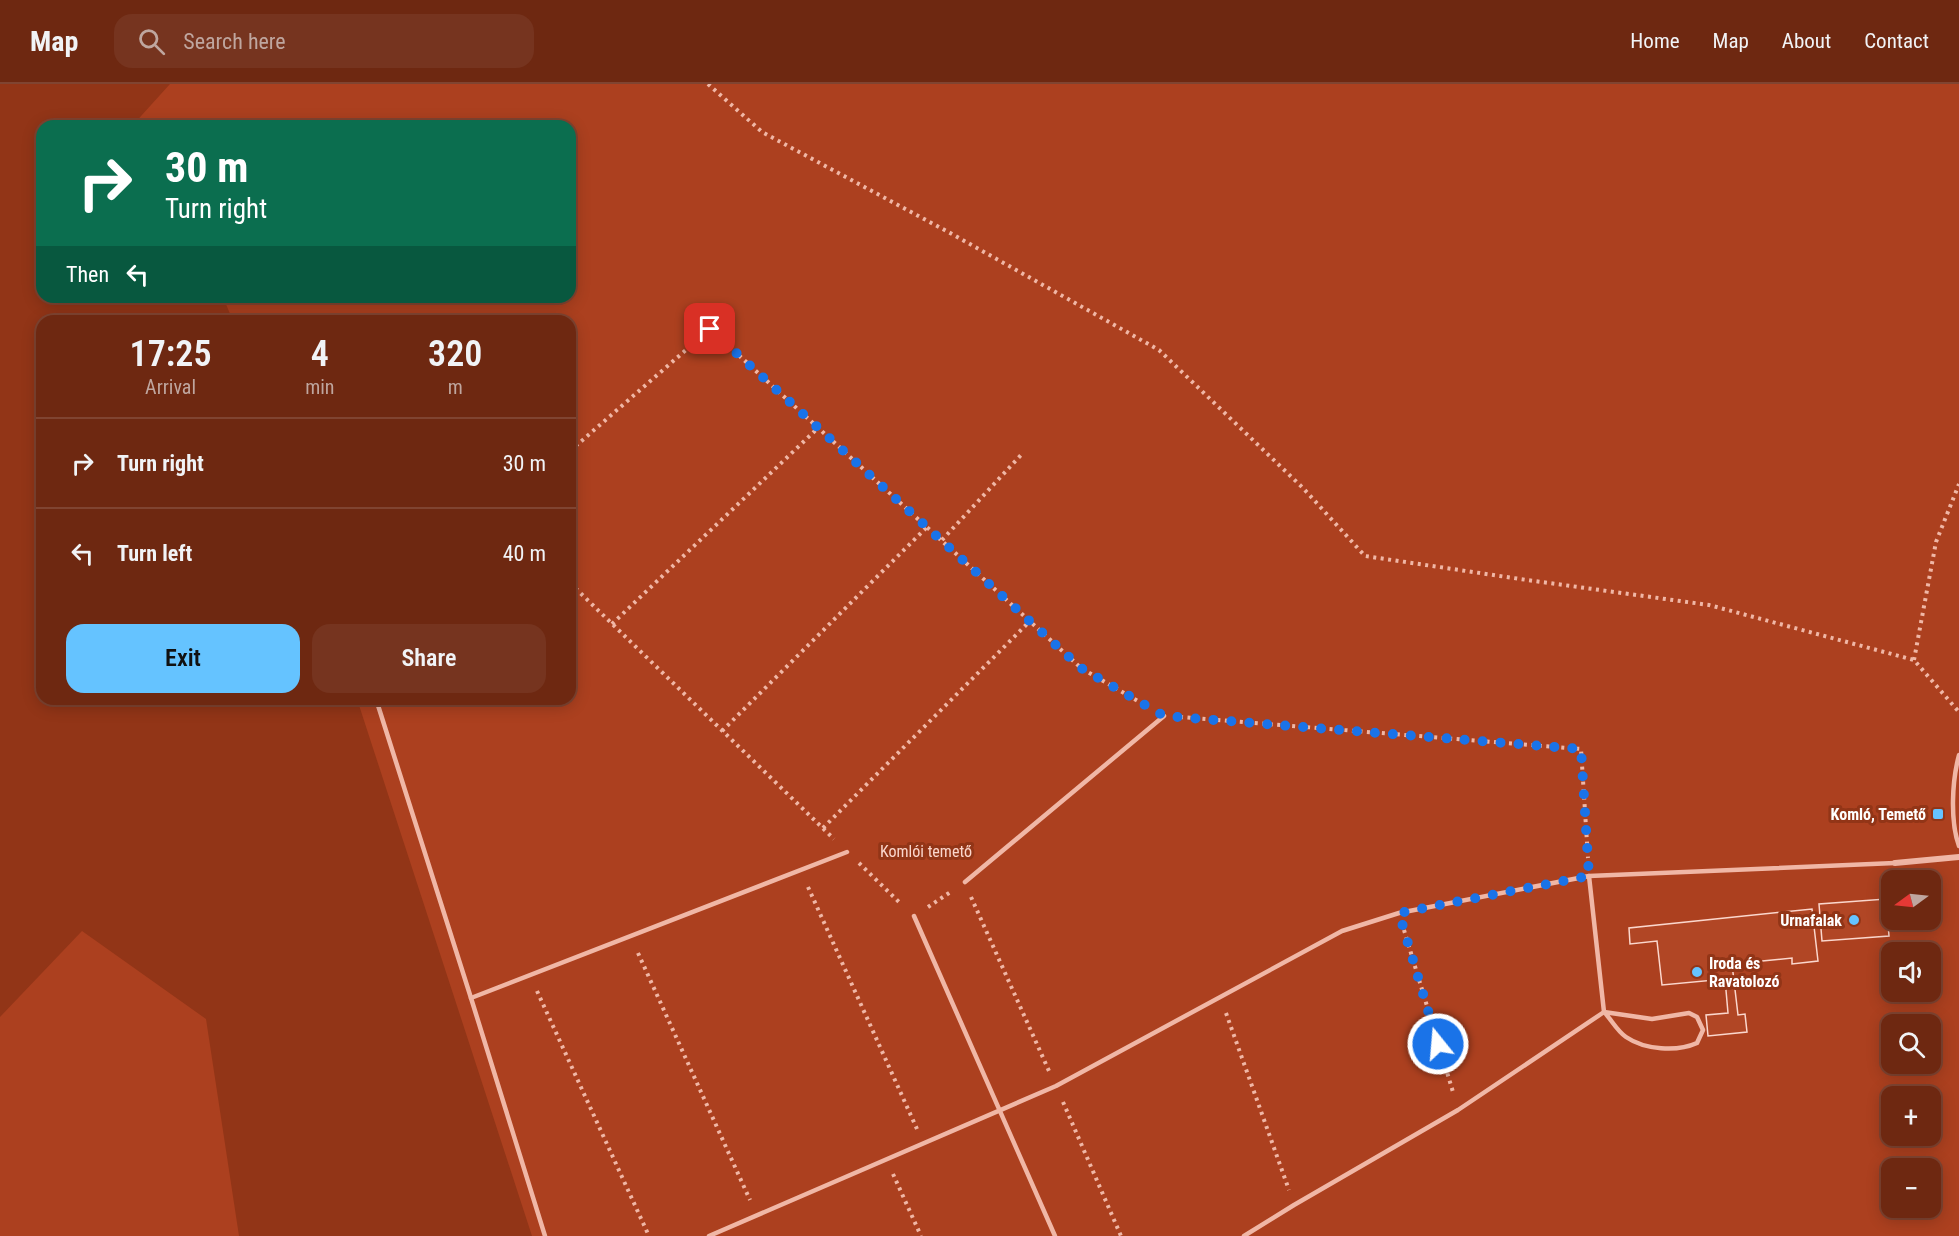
<!DOCTYPE html>
<meta charset="utf-8">
<style>
body{margin:0;font-family:"Roboto Condensed",sans-serif;background:#76341f;color:#f1f3f6;height:100vh;display:flex;flex-direction:column;font-size:22px;white-space:nowrap}
*{box-sizing:border-box;margin:0}
p{font-size:20px;color:#bfa69f}
.icon{flex:none;width:33px;height:33px;fill:none;stroke:currentColor;stroke-width:2;stroke-linecap:round;stroke-linejoin:round}
.map{position:relative;flex:1;overflow:hidden}
.panel{position:absolute;left:36px;top:231px;width:540px;height:390px;display:flex;flex-direction:column;background:#6e2811;border-radius:18px;box-shadow:0 3px 15px #0003,0 0 0 2px #804431}
.panel>*{flex:none}
.guide{position:absolute;left:36px;top:36px;width:540px;height:183px;border-radius:18px;box-shadow:0 3px 15px #0003,0 0 0 2px #804431;background:#0b6e4f;color:#fff;overflow:hidden}
.needle{width:39px;rotate:255deg}
.fabs{position:absolute;left:1881px;top:786px;display:grid;gap:12px}
.fabs a{display:grid;place-items:center;width:60px;height:60px;border-radius:12px;background:#6e2811;box-shadow:0 3px 15px #0003,0 0 0 2px #804431;font-size:30px}
.pin{position:absolute;display:grid;place-items:center;width:51px;height:51px;color:#fff;margin:-26px;border-radius:12px;box-shadow:0 3px 9px #0006}
.me{position:absolute;width:66px;margin:-33px;rotate:343deg;stroke-linejoin:round;filter:drop-shadow(0 0 4px #0008)}
.turn{display:flex;align-items:center;gap:21px;height:126px;padding:0 30px;font-size:27px}
.turn .icon{width:78px;height:78px;stroke-width:2.5}
.turn b{display:block;font-size:42px;line-height:51px}
.then{display:flex;align-items:center;height:57px;padding:0 30px;background:#0003;gap:12px;font-size:22px}
.eta{display:flex;justify-content:space-evenly;align-items:center;height:102px;text-align:center}
.eta b{font-size:36px;font-weight:600;line-height:42px}
.cta{display:flex;gap:12px;margin-top:auto;padding:12px 30px}
.cta a{flex:1;height:69px;border-radius:18px;background:#65c3ff;color:#111;font-size:24px;font-weight:600;line-height:69px;text-align:center}
.cta a+a{background:#76341f;color:#f1f3f6}
ul{padding:0;list-style:none}
li{display:flex;align-items:center;gap:18px;height:90px;padding:0 30px;border-top:2px solid #804431}
li div{flex:1}
li b{display:block;font-size:22px}
li em{font-style:normal}
header{display:flex;align-items:center;gap:36px;box-sizing:border-box;height:84px;padding:0 30px;background:#6e2811;border-bottom:2px solid #804431}
header strong{font-size:28px}
nav{display:flex;gap:33px;margin-inline-start:auto;font-size:21px}
.search{width:420px;height:54px;background:#76341f;display:flex;align-items:center;gap:15px;box-sizing:border-box;padding:0 21px;border-radius:18px;color:#bfa69f;font-size:22px}
.map>svg:first-child{display:block}
</style>
<header>
<strong>Map</strong>
<div class="search"><svg class="icon" aria-label="search" viewBox="0 0 24 24"><circle cx="10" cy="10" r="6"/><path d="M15 15l6 6"/></svg>Search here</div>
<nav><a>Home</a><a>Map</a><a>About</a><a>Contact</a></nav>
</header>
<div class="map">
<svg width="1959" height="1152" viewBox="0 0 1959 1152">
<rect width="100%" height="100%" fill="#923517"/>
<!-- green -->
<g fill="#ac401f" fill-rule="evenodd">
<path d="M170,0H1959V1152H532L357,615H570V237H233L223,213H570V42H132ZM1892,796H1930V836H1892ZM1892,868H1930V908H1892ZM1892,940H1930V980H1892ZM1892,1012H1930V1052H1892ZM1892,1084H1930V1124H1892Z"/>
<path d="M82,847L206,935L239,1152H0V933Z"/>
</g>
<!-- building -->
<g fill="#b14625" stroke="#fbd7cd" stroke-width="1.5">
<path d="M1886,815L1889,852L1822,857L1819,820Z"/>
<path d="M1812,825L1818,877L1792,880V874L1732,880L1738,931L1745,930L1747,948L1708,952L1706,931L1728,929L1725,895L1662,901L1657,857L1630,860L1629,844Z"/>
</g>
<g fill="none" stroke-linecap="round" stroke-linejoin="round">
<!-- path -->
<g stroke="#f0b7a6" stroke-width="4" stroke-dasharray="3 4.5" stroke-linecap="butt">
<path d="M708,0L762,48L952,150L1159,266L1303,404L1365,472L1520,495L1709,521L1914,576L1959,628"/>
<path d="M570,367L710,245L1081,584L1148,623"/>
<path d="M942,456L1021,371"/>
<path d="M570,499L834,755"/>
<path d="M612,540L818,344"/>
<path d="M1914,576L1936,458L1959,400"/>
<path d="M1180,633L1581,665L1588,774"/>
<path d="M722,647L927,443"/>
<path d="M823,744L1030,537"/>
<path d="M859,779L901,820"/>
<path d="M808,803L917,1045"/>
<path d="M971,813L1049,987"/>
<path d="M928,823L952,807"/>
<path d="M1404,846L1453,1008"/>
<path d="M638,869L750,1116"/>
<path d="M537,907L649,1152"/>
<path d="M1226,929L1289,1106"/>
<path d="M1063,1018L1121,1152"/>
<path d="M893,1090L921,1152"/>
</g>
<!-- lane -->
<g stroke="#f0b7a6" stroke-width="4.5">
<path d="M376,615L471,914"/>
<path d="M1959,671C1952,697 1950,737 1959,762"/>
<path d="M965,798L1164,632"/>
<path d="M914,832L1055,1152"/>
<path d="M1604,928L1652,935L1689,929L1697,933L1703,946L1697,959C1677,968 1645,966 1626,953C1617,947 1611,935 1604,928Z"/>
<path d="M545,1152L471,914L847,768"/>
<path d="M709,1152L1056,1002L1342,847L1399,829L1589,792L1895,779"/>
<path d="M1244,1152L1294,1121L1458,1026L1604,928L1589,792"/>
</g>
<!-- street -->
<path stroke="#f0b7a6" stroke-width="6" d="M1895,779L1959,773"/>
</g>
<g fill="none" stroke-linecap="round" stroke-linejoin="round">
<!-- route -->
<path stroke="#1a73e8" stroke-width="10" stroke-dasharray="0 18" d="M710,245L1081,584L1164,632L1581,665L1589,792L1399,829L1438,960"/>
</g>
<!-- markers -->
<g fill="#65c3ff" stroke="#923517" stroke-width="2">
<rect x="1932" y="724" width="12" height="12" rx="3"/>
<circle cx="1854" cy="836" r="6"/>
<circle cx="1697" cy="888" r="6"/>
</g>
<g text-anchor="middle" stroke-width="6" stroke-linejoin="round" paint-order="stroke">
<!-- poi labels -->
<g font-size="16" font-weight="bold" fill="#fff" stroke="#923517" text-anchor="end">
<text x="1926" y="736">Komló, Temető</text>
<text x="1842" y="842">Urnafalak</text>
<text x="1709" y="885" text-anchor="start">Iroda és<tspan x="1709" dy="18">Ravatolozó</tspan></text>
</g>
<!-- park labels -->
<g font-size="16" fill="#fbd7cd" stroke="#923517">
<text x="926" y="773">Komlói temető</text>
</g>
</g>
</svg>
<div class="fabs">
<a><svg class="needle" viewBox="-14 -14 28 28"><path d="M0-13l5 13h-10z" fill="#e53935"/><path d="M0 13l5-13h-10z" fill="#bfa69f"/></svg></a>
<a><svg class="icon" aria-label="sound" viewBox="0 0 24 24"><path d="M4 9h4l5-4v14l-5-4H4zM17 9q2 3 0 6"/></svg></a>
<a><svg class="icon" aria-label="search" viewBox="0 0 24 24"><circle cx="10" cy="10" r="6"/><path d="M15 15l6 6"/></svg></a>
<a>+</a>
<a>−</a>
</div>
<div class="pin" style="left:710px;top:245px;background:#d93025"><svg class="icon" aria-label="arrive" viewBox="0 0 24 24"><path d="M6 21V4h12l-3 4 3 4H6"/></svg></div>
<svg class="me" style="left:1438px;top:960px" viewBox="-20 -20 40 40"><circle r="17" fill="#1a73e8" stroke="#fff" stroke-width="3"/><path d="M0-11L8 9 0 5-8 9z" fill="#fff"/></svg>
<div class="guide">
<div class="turn"><svg class="icon" aria-label="right" viewBox="0 0 24 24"><path d="M7 20v-9h11M14 6l5 5-5 5"/></svg><div><b>30 m</b>Turn right</div></div>
<div class="then">Then<svg class="icon" aria-label="left" viewBox="0 0 24 24"><path d="M17 20v-9H6M10 6l-5 5 5 5"/></svg></div>
</div>
<section class="panel">
<div class="eta">
<div><b>17:25</b><p>Arrival</p></div>
<div><b>4</b><p>min</p></div>
<div><b>320</b><p>m</p></div>
</div>
<ul>
<li><svg class="icon" aria-label="right" viewBox="0 0 24 24"><path d="M7 20v-9h11M14 6l5 5-5 5"/></svg><div><b>Turn right</b></div><em>30 m</em></li>
<li><svg class="icon" aria-label="left" viewBox="0 0 24 24"><path d="M17 20v-9H6M10 6l-5 5 5 5"/></svg><div><b>Turn left</b></div><em>40 m</em></li>
</ul>
<div class="cta"><a>Exit</a><a>Share</a></div>
</section>
</div>
